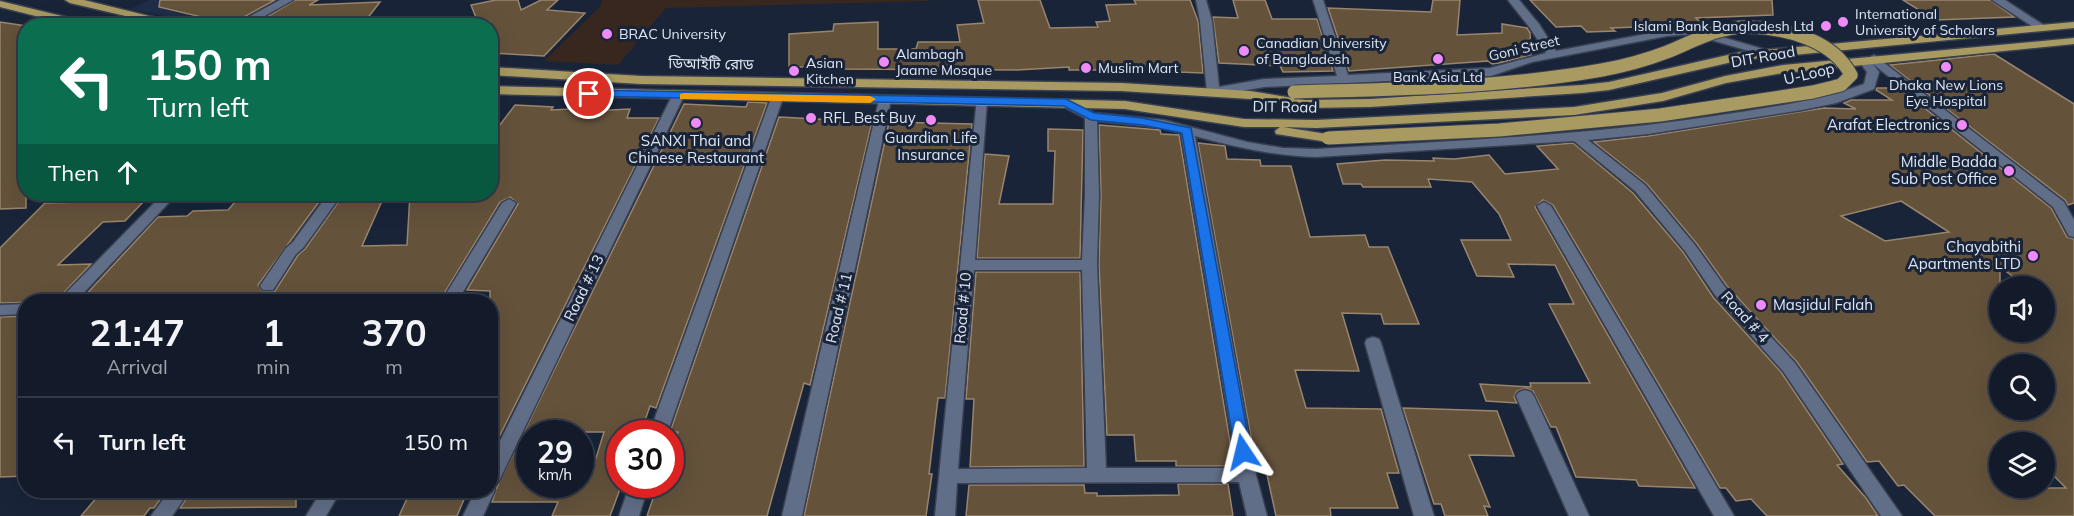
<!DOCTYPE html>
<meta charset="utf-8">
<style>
body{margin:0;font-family:Mulish,"Noto Sans Bengali",sans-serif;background:#202837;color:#f1f3f6;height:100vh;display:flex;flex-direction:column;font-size:22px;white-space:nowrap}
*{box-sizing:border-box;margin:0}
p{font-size:20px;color:#9da1a9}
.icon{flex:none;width:33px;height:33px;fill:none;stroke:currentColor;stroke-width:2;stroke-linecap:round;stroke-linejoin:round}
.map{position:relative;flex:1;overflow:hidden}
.details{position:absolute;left:18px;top:294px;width:480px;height:204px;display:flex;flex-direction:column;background:#131b2b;border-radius:24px;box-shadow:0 6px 24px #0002,0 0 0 2px #323947}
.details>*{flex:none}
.banner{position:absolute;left:18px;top:18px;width:480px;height:183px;border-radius:24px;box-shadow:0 6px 24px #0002,0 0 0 2px #323947;background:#0b6e4f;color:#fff;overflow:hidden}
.controls{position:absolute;left:1989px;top:276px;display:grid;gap:12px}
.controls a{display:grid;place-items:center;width:66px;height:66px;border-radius:50%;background:#131b2b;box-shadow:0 6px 24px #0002,0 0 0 2px #323947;font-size:30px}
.speed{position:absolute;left:516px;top:420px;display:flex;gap:12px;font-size:30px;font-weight:700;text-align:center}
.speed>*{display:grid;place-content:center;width:78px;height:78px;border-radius:50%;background:#131b2b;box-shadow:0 6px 24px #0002,0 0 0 2px #323947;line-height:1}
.speed small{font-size:15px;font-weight:400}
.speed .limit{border:9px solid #d22;background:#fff;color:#111}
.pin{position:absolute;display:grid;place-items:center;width:51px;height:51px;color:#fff;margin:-26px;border:3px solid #fff;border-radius:50%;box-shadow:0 2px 6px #0007}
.me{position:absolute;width:66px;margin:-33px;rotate:350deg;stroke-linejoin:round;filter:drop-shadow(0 0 4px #0008)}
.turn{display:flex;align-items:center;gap:21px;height:126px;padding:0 30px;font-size:27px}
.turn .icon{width:78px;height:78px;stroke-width:2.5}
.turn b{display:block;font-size:42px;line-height:51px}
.then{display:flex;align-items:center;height:57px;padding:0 30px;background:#0003;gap:12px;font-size:22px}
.eta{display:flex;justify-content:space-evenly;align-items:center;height:102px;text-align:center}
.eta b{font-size:36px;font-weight:700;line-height:42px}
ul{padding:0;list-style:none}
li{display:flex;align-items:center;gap:18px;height:90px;padding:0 30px;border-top:2px solid #323947}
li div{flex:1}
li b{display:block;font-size:22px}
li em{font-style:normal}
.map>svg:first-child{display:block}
</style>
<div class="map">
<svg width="2074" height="516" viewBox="0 0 2074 516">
<rect width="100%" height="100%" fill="#192439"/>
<!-- built -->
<path fill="#202d48" d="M149,0H207L184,20L130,9Z"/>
<!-- education -->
<path fill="#38271e" d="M602,0H929V1L666,8L618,65L544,61L600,7Z"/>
<!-- building -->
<g fill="#64523b" stroke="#99856d" stroke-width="1.5" fill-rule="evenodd">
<path d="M160,0H275L231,24L159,7Z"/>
<path d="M295,0H318L309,5L380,2L366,20L339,22L336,26H252Z"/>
<path d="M496,0H518L521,10L541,0H558L547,10L585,13L544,56L490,53V22L479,25L471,5Z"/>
<path d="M978,0H1040L1050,28L1098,27L1096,22L1110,21L1106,5L1136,4L1134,0H1190L1198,21L1203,73L1151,71L1110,74L1109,70H1069V67L1017,70L833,69L835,64L789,68V34L833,31L834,24L878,22V49H916L918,42H960L957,25L984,23Z"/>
<path d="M1233,0H1265L1272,19H1317L1333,71L1283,72L1280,66L1219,63L1213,17L1238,18Z"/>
<path d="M1433,0H1460L1457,35L1502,33V24L1527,28L1530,33L1531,55L1499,63L1492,64L1488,61L1349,71L1328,8L1431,12Z"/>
<path d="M1530,0H1772L1773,15L1696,18L1700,22L1659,23L1662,26L1611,28L1615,31L1587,32L1581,26L1556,27Z"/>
<path d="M1903,0H1990L2014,17L1935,20Z"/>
<path d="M0,22L26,26V208L0,209Z"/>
<path d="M1994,54L2074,104V203L2068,205L2065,200L1890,65Z"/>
<path d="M1877,88H1899L2051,208L2067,237L2074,239V516H1935L1904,485L1898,486L1879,461L1867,462L1797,362L1727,286L1697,244L1647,184L1594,142L1648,136L1824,108L1856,109L1844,103L1851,100H1892L1876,90ZM1901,201L1949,232L1885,241L1841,216ZM2000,267L2026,286H2044V332L2013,339L2004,332H2000ZM2000,364H2044V410H2000ZM2000,442H2044V466L2066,488H2000Z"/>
<path d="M748,102L767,103L656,408L650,406L641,432H620V489L610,516H552L558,502H492L497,487L684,104L746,107ZM530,432H604L593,468H580V484H530Z"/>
<path d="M515,105L553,107L551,110L591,108L590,111L630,109L627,118H659L490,455V291L467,290L518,204L510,197L500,202L439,302H308L309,297H277L251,302H79L158,217L187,216L193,211L228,210L242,194H279L276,196L324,195L258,285L263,292L275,291L298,255L305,249L344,194H385L362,246L407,245L410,194H490V138Z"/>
<path d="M779,117L872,122L810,385L804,383L767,516H647L658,484H670V454L678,432H670Z"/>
<path d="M889,122L972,124L945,398H938L929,474H932L926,516H804Z"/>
<path d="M1099,125L1160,130L1161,134L1179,135L1234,466H1176V461H1136L1134,435H1107L1099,265L1101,195Z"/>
<path d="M1048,129L1083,130L1080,258H977L985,154L1009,156L999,204H1053L1055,151H1048Z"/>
<path d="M1198,143L1225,146L1227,159L1260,160L1261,166H1291L1310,237L1365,235L1369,247H1388L1419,324H1384L1381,314L1342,313L1359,371L1295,370L1306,408L1381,409L1399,473H1387L1398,508H1330L1331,516H1276L1266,470H1257Z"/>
<path d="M1573,143L1633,193L1683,252L1713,297L1781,372L1843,464L1837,465L1866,498L1878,516H1767L1751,499L1736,501L1726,488H1720L1553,205L1543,200L1535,207L1695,488L1639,486L1636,480L1576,477L1556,427H1551L1533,391L1526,388L1517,391L1514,397L1517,403L1486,401L1480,384L1531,387L1530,383H1590L1549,304H1574L1555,265L1508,264L1514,277L1477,276L1461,240H1511L1499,214L1472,182L1428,179L1431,187H1363L1361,184H1343L1337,164L1385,160L1434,161L1433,158L1454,159L1489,155L1505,174L1558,169L1537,146Z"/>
<path d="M122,201L121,202L144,201L125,221L103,222L58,265L91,264L55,302L0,303V248L45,203Z"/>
<path d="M976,272H1080L1084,466L970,467L974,399H966Z"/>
<path d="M26,316V476L0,477V317Z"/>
<path d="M1403,408L1497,411L1514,456L1469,455L1490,507L1484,506L1488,516H1445L1441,504H1434Z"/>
<path d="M1178,484H1228L1233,516H966L969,485H1084L1085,493H1097V496L1179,495Z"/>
<path d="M103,490H167L154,508H150L144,516H81Z"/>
<path d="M192,490H296V507L180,508Z"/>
<path d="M411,490H468L457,516H399Z"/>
</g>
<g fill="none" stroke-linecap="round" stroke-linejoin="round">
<defs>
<g id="minor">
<path d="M280,0H293L247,26H232Z"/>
<path d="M1196,0H1206L1212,21L1219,87L1264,79L1337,76L1313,0H1323L1348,75L1490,68L1546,53L1530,28L1508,0H1519L1539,24L1556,51L1667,30L1691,28L1770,51L1772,53L1766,56L1691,34L1667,36L1532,62L1491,76L1264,87L1213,96L1207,92L1200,21Z"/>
<path d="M1992,0H2005L2048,28L2042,31L2038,30Z"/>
<path d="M1874,55L2064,202L2074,220V237L2069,236L2053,207L1873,64L1879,72L1874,89L1836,103L1802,110L1648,134L1588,140L1645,185L1695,245L1725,287L1795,363L1902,516H1881L1783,371L1715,295L1685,251L1635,191L1574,141L1316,157C1274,156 1235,147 1195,136L1256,475L1267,516H1247L1239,482L957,483L955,516H935L977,98H985L987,101L975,260H1082L1085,195V118L1062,106L1060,103L1062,100H1070L1094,113L1164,120L1247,142L1283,148L1316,149C1449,141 1582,136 1714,116C1765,108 1815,102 1864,84L1867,72L1858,60L1860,58H1869ZM1097,121L1163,128L1181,133L1237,468H1106L1097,265L1099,195ZM974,270H1082L1087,468L958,469Z"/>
<path d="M678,92L684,96L499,481L494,487L495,490L483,516H463L476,490H490V461L672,96Z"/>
<path d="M777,94L783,98L667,434H649L771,98Z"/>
<path d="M885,96L891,100L802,516H782L879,100Z"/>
<path d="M163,194H177L75,302H57Z"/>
<path d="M328,194H342L303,248L296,254L273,290H263L260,286L286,248L293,242Z"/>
<path d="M509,199L516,203L457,302H441L502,203Z"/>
<path d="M1544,202L1551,206L1734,516H1714L1537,206Z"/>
<path d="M26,304V314L0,315V305Z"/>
<path d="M1373,337L1379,339L1381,343L1434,516H1414L1365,343L1367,339Z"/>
<path d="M1525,390L1531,392L1534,396L1589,516H1569L1516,396L1519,392Z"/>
<path d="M630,484H649L639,516H619Z"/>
<path d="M170,490H190L172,516H151Z"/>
<path d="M322,490H341L326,516H306Z"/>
</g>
<g id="major">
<path d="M65,0H84L190,26H168L70,3Z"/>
<path d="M0,1L95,24L96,26H75L0,7Z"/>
<path d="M2074,22V28L1741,60L1609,90L1582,93L1370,107L1305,108L1250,99L1121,91L641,84L490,75V67L641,76L1121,83L1250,91L1305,100L1370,99L1582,85L1609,82L1741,52Z"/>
<path d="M2074,38V44L1783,73L1726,83L1663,101L1574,115L1316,128L1283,127L1333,135L1335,138L1328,142L1276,134L1275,131L1280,127H1244L1125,109L490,94V86L1125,101L1244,119L1316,120L1574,107L1662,93L1725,76L1783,65Z"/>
</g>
</defs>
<!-- minor casing -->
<use href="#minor" stroke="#394052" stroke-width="3"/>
<!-- major casing -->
<use href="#major" stroke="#394052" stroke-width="3"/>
<!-- minor -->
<use href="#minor" fill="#616e87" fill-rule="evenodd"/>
<!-- major -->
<use href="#major" fill="#a89a60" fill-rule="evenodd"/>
<defs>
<path id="major-bridge" d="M1294,92C1397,89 1500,88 1602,70C1624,66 1646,60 1667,52C1694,41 1720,26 1749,27C1786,28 1833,40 1851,75L1841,85L1813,92L1660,115L1499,130L1328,138"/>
</defs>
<!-- major-bridge casing -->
<use href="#major-bridge" stroke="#394052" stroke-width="15" stroke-linecap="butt"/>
<!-- major-bridge -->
<use href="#major-bridge" stroke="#a89a60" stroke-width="13"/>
</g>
<!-- route -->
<path fill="#1a73e8" stroke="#114b97" stroke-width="1.5" d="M589,90L1066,99L1094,113L1142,118L1191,128L1251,452L1249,456L1243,458L1237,456L1235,452L1182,133L1142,125L1091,120L1064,106L585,96V91Z"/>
<!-- slow -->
<path fill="#f59e0b" d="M684,93L870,96L876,99L870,103L680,99V94Z"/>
<!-- markers -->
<g fill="#ef8bf6" stroke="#192439" stroke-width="2">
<circle cx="1843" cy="22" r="6"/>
<circle cx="1826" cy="26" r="6"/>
<circle cx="607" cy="34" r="6"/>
<circle cx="1244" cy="51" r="6"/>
<circle cx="1438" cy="59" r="6"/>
<circle cx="884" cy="62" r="6"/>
<circle cx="1946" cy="67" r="6"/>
<circle cx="1086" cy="68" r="6"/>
<circle cx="794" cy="71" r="6"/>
<circle cx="811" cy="118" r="6"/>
<circle cx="931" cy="120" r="6"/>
<circle cx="696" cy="123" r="6"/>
<circle cx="1962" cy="125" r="6"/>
<circle cx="2009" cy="171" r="6"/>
<circle cx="2033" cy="256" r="6"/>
<circle cx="1761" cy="305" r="6"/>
</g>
<g text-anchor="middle" stroke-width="6" stroke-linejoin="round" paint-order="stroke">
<!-- far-poi labels -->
<g font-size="14" fill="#dee6f4" stroke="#192439" text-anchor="start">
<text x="1855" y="19">International<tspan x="1855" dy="16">University of Scholars</tspan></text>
<text x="1814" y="31" text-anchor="end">Islami Bank Bangladesh Ltd</text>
<text x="619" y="39">BRAC University</text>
<text x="1256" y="48">Canadian University<tspan x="1256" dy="16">of Bangladesh</tspan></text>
<text x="896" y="59">Alambagh<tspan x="896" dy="16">Jaame Mosque</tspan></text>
<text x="806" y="68">Asian<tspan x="806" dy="16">Kitchen</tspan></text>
<text x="1098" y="73">Muslim Mart</text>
<text x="1438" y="82" text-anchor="middle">Bank Asia Ltd</text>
<text x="1946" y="90" text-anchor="middle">Dhaka New Lions<tspan x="1946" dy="16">Eye Hospital</tspan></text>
</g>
<!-- far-street labels -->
<g font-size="14" fill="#dee6f4" stroke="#192439">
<text transform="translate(1524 48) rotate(-13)" y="5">Goni Street</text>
</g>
<!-- street labels -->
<g font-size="15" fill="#dee6f4" stroke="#192439">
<text transform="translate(1763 57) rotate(-10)" y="5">DIT Road</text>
<text transform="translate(711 64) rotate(1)" y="5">ডিআইটি রোড</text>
<text transform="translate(1809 74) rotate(-13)" y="5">U-Loop</text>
<text transform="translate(1285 107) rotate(1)" y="5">DIT Road</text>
<text transform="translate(584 288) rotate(-64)" y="5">Road # 13</text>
<text transform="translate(839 308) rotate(-77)" y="5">Road # 11</text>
<text transform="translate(963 308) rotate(-85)" y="5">Road # 10</text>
<text transform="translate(1745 317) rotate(48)" y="5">Road # 4</text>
</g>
<!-- poi labels -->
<g font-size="15" fill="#dee6f4" stroke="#192439" text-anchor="end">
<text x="823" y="123" text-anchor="start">RFL Best Buy</text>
<text x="1950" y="130">Arafat Electronics</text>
<text x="931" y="143" text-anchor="middle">Guardian Life<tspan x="931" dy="17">Insurance</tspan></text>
<text x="696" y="146" text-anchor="middle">SANXI Thai and<tspan x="696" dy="17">Chinese Restaurant</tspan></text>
<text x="1997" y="167">Middle Badda<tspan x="1997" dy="17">Sub Post Office</tspan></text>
<text x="2021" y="252">Chayabithi<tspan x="2021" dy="17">Apartments LTD</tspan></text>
<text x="1773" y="310" text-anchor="start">Masjidul Falah</text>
</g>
</g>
</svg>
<div class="controls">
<a><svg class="icon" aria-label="sound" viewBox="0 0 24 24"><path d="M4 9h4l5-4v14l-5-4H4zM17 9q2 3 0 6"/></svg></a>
<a><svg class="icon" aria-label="search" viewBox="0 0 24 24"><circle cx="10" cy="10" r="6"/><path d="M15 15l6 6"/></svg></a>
<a><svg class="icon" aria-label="layers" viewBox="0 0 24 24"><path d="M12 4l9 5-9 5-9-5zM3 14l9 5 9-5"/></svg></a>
</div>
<div class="speed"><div>29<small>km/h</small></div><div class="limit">30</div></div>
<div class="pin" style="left:589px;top:94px;background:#d93025"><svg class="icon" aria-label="arrive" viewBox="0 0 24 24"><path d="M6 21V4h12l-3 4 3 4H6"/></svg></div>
<svg class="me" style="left:1243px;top:452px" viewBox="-20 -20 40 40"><path d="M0-17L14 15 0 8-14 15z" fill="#1a73e8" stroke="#fff" stroke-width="4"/></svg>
<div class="banner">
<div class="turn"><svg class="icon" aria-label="left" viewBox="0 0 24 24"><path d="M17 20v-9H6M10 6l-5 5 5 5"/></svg><div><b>150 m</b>Turn left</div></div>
<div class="then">Then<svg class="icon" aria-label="ahead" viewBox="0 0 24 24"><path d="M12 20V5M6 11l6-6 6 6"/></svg></div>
</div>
<section class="details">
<div class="eta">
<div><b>21:47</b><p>Arrival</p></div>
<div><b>1</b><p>min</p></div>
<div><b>370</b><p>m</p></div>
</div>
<ul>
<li><svg class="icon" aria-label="left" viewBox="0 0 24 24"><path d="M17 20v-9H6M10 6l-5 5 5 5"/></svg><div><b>Turn left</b></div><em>150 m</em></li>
</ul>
</section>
</div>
